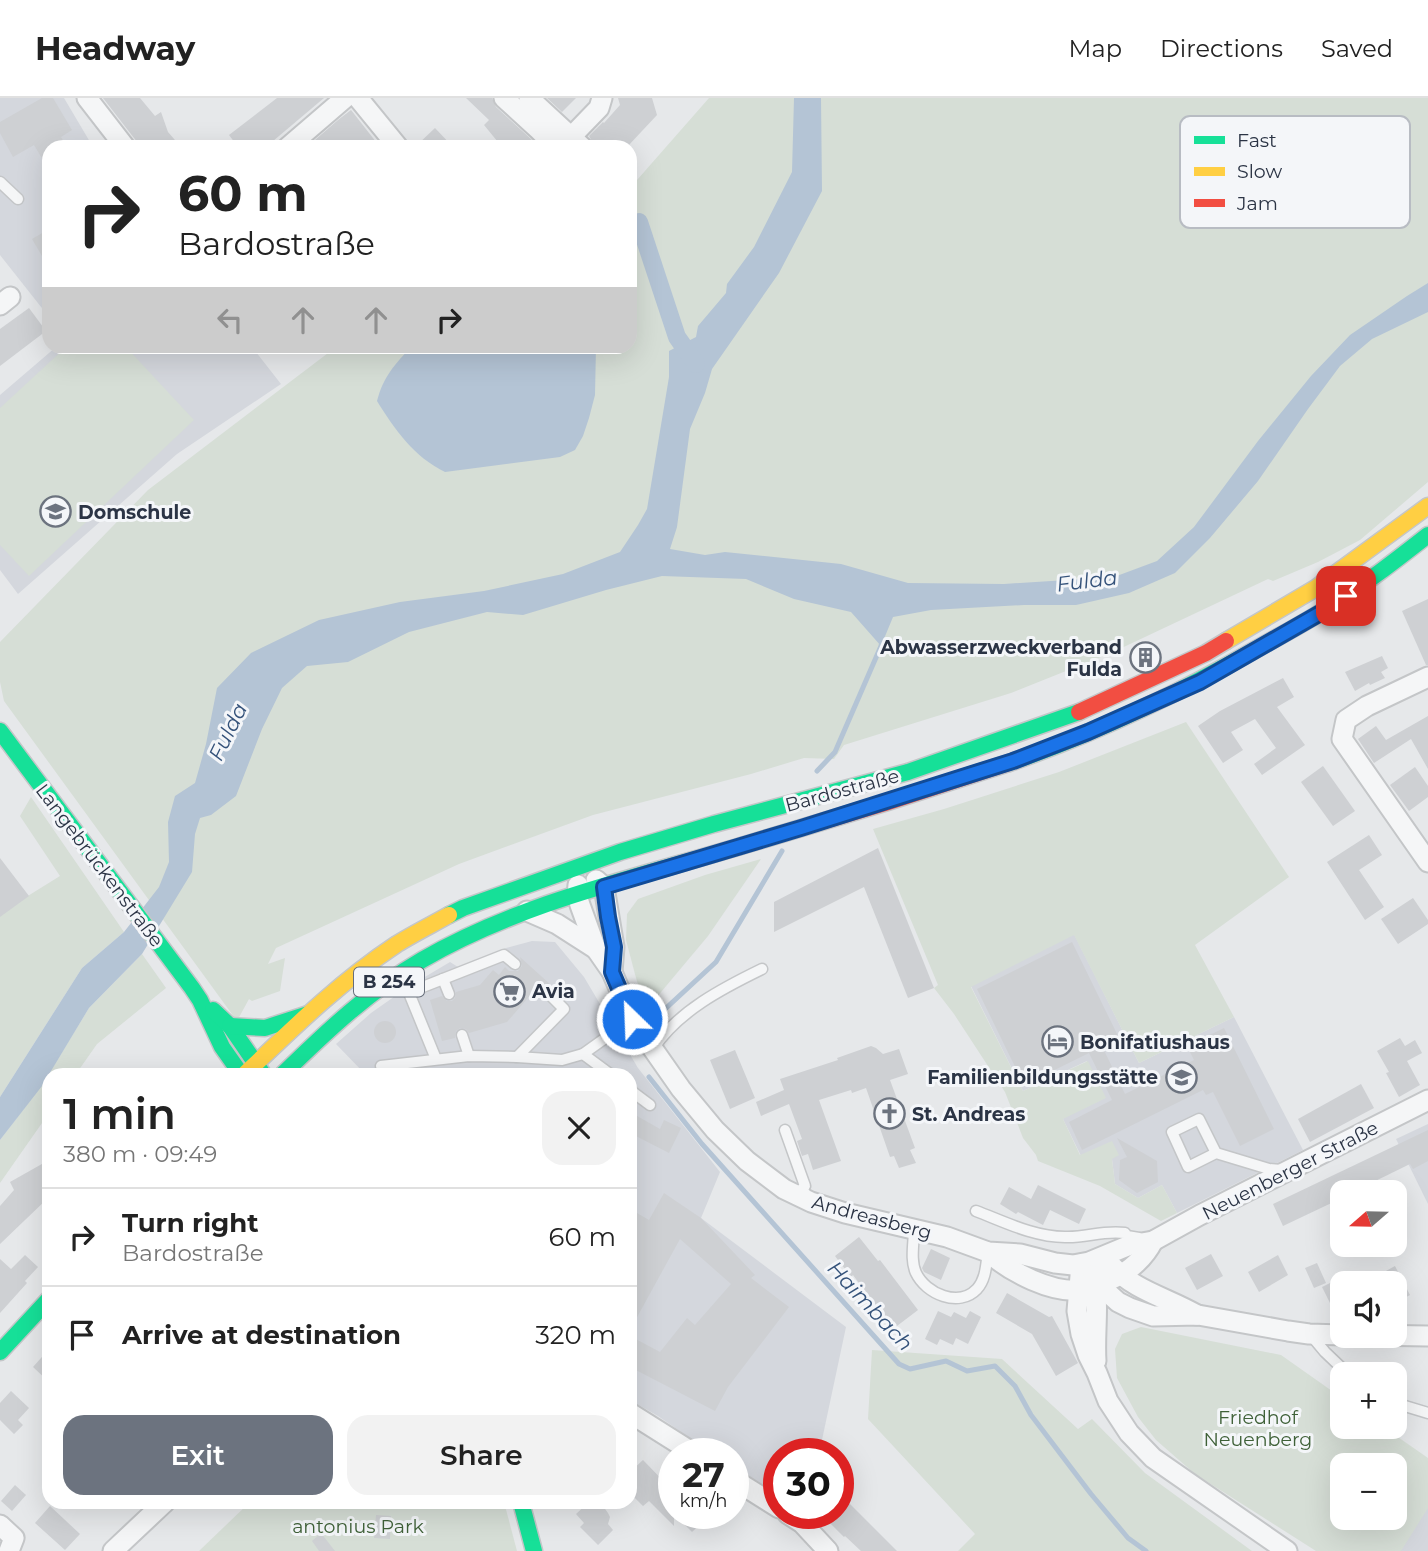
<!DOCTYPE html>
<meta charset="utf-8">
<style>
body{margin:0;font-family:Montserrat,sans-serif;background:#f2f2f2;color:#222;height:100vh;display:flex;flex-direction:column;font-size:26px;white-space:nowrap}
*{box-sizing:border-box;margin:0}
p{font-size:23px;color:#767676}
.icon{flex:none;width:38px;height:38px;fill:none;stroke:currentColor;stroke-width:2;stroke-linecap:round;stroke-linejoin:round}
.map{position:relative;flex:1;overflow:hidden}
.drawer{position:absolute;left:42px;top:970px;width:595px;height:441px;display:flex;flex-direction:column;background:#fff;border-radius:21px;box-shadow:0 7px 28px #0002}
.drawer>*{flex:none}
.guide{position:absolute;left:42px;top:42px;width:595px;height:214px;border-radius:21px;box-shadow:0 7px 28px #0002;background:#fff;color:#222;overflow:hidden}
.needle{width:46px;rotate:250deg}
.fabs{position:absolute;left:1330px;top:1082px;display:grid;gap:14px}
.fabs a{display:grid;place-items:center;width:77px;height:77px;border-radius:14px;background:#fff;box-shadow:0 7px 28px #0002;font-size:35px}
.speed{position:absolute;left:658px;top:1340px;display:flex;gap:14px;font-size:35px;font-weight:700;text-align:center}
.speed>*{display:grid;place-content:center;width:91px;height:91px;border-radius:50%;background:#fff;box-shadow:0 7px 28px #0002;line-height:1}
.speed small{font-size:18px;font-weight:400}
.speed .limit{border:10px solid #d22;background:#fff;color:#111}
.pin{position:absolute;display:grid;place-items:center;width:60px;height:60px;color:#fff;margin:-30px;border-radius:14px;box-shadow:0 4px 10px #0006}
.me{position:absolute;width:77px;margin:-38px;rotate:336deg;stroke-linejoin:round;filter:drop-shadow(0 0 5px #0008)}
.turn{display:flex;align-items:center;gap:24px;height:147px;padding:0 21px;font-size:32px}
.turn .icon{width:91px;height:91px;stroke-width:2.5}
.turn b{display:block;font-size:49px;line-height:60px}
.lanes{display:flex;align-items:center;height:66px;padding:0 21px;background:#0003;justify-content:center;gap:35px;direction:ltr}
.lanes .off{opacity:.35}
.round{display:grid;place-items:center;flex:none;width:74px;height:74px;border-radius:21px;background:#f2f2f2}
.headline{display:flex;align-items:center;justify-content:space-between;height:119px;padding:0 21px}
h1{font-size:42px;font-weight:600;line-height:52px}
.action{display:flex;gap:14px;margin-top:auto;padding:14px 21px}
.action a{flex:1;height:80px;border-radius:21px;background:#6c737f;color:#fff;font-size:28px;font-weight:600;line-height:80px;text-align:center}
.action a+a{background:#f2f2f2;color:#222}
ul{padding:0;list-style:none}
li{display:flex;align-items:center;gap:21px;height:98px;padding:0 21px;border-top:2px solid #e0e0e0}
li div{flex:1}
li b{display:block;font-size:26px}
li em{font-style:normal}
header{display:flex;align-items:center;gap:42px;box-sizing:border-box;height:98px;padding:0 35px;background:#fff;border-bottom:2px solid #e0e0e0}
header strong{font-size:33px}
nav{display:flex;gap:38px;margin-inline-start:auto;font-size:24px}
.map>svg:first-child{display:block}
</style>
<header>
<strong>Headway</strong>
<nav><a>Map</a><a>Directions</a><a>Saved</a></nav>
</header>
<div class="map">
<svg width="1428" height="1453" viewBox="0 0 1428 1453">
<rect width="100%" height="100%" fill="#e6e8ea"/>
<!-- built -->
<g fill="#d4d7dd">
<path d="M0,0H64L93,49H49V219L0,157Z"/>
<path d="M56,249H252L281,286L177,356L18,496L0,472V297Z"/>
<path d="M1074,836L1139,965L1234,919L1303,1052L1177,1115L1162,1087L1138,1100L1115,1086L1112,1061L1081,1058L1063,1021L1087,963L1023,993L971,888Z"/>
<path d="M532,843L555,844L584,879L638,970L720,1074L701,1120L846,1229L819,1356H779V1402L733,1370V1356H713L658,1318L630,1302V976H365L336,946L371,915L408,889L450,864L458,869L506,850Z"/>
<path d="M1428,1026V1106L1396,1041Z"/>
<path d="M1428,1399V1453H1398Z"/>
</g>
<!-- green -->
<g fill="#d6ded6" fill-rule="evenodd">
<path d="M709,0H1428V384L1360,442L1318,464L1273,483L1268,481L1111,555L1011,595L844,647L834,661L804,660L751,676L593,717L459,766L276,850L268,866L285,860L280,893L252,903L249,901L237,923L4,603L0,584V544L148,392L336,249L630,248V90Z"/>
<path d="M66,249H126L194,322L29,478L0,447V310Z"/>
<path d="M1186,624L1289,779L1195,847L1234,919L1139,965L1074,837L971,889L1023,993L1088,963L1106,1000L1063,1021L1080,1057L1112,1043L1119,1057L1112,1061L1115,1086L1138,1100L1162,1087L1177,1115L1161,1123L1100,1088L1038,1063L1036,1057L1023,1040L1005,994L954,916L934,890L938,887L873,731L944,711L1059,674Z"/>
<path d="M31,699L124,834L82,870L0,999V818L31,796L60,778L20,718Z"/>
<path d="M761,761L708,838L646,912L636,880L626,842L627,816L638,801L705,777Z"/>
<path d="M142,856L166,890L97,946L76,976H49V1015L0,1085V1042L42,987L89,910Z"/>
<path d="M1141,1229L1281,1257L1342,1300V1328H1382L1428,1360V1410L1401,1453H1316L1195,1376L1156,1342L1138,1319L1117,1280L1115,1251L1122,1236ZM1342,1367H1395V1419H1342Z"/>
<path d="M872,1252L1002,1261L1078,1331L1092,1321L1145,1375L1252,1453H958L975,1436L868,1321Z"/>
<path d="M250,1404H504L517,1453H199Z"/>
</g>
<!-- water -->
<g fill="#b4c4d5">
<path d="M794,0H821L822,93L779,175L712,271L705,295L690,331L677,429L670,451L705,457L725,454L841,466L908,485L1004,486L1114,479L1157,463L1194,429L1258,343L1311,278L1350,237L1407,198L1428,185V214L1372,241L1340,268L1308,311L1258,383L1210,440L1175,475L1129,495L1076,507H1024L931,512L893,519L881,548L851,514L794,501L746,481L662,478L606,492L523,517L487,514L409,534L348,564L307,568L282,590L262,631L236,698L211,717L200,720L195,736L192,774L142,856L89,910L42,988L0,1042V999L82,870L124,834L159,789L169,764L168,724L175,698L195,685L206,646L217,590L251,555L319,522L400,504L484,493L563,476L620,454L638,427L647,411L669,279V253L696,239L698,228L726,195L727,186L754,149L792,74Z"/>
<path d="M412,248L596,249L595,297L589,320L583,338L575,352L560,359L445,374C414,359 395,332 377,303C383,279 395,266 412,248Z"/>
</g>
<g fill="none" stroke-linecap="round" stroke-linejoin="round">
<!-- stream -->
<g stroke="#b4c4d5" stroke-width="5">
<path d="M817,673L835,654L881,548L882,543"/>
<path d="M651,924L716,864L782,753"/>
<path d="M649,979L702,1046L899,1266L910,1271L946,1263L967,1273L995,1268L1015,1288L1031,1317L1091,1396L1128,1440L1146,1453"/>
</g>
<!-- canal -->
<path stroke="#b4c4d5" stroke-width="18" d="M639,124L677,239L696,266"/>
</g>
<!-- building -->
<g fill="#ced0d3">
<path d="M42,0H53L72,32L61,39L67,49H49V72L34,47L13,59L0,35V24Z"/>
<path d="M103,0H140L155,18L161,14L168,34L181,49H141Z"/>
<path d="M277,0H324L266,49H238L229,37Z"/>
<path d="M466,0H492L496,9L531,41L537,49H502L484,27L489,22Z"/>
<path d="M547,0H576L562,14Z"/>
<path d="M618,0H652L657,17L627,49H594L593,45L589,38L603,24L604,25L620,7Z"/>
<path d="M351,12L380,49H307L338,22Z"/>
<path d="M435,30L453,49H415Z"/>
<path d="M49,131V170L32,141Z"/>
<path d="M29,210L46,233L0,268V231Z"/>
<path d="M1428,501V567H1426L1402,513Z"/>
<path d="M1382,558L1388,570L1381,574L1385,580L1370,587L1369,585L1355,593L1345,574Z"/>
<path d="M1283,580L1294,599L1277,609L1305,647L1262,677L1254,666L1276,650L1255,621L1231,634L1243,652L1223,665L1198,628L1220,613Z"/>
<path d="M1428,618V671L1411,641L1374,665L1358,641L1376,628L1386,642Z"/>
<path d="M1323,668L1355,713L1333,728L1301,684Z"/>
<path d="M1415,669L1428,688V699L1409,713L1390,687Z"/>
<path d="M1369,737L1382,757L1359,772L1384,809L1365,822L1327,764Z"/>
<path d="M878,750L934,890L908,900L864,789L774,834V804Z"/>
<path d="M0,760L29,798L0,819Z"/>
<path d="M1413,800L1428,822V826L1398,846L1381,821Z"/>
<path d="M1072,844L1119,940L1102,948L1125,996L1194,962L1187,948L1224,930L1274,1031L1240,1048L1213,994L1206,997L1203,992L1082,1052L1069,1024L1112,1002L1089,955L1024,987L977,891Z"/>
<path d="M520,859L551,887L545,886L540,888L539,892L541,899L540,900L533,894L507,924L469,935L466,931L460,930L456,933L455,940L442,943L430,902L442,898L447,903H452L455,900L456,894L480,887L493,872L499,877L505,869L509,873H518L522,868Z"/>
<circle cx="385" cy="934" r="11"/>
<path d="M1400,940L1405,948L1415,942L1422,955L1407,963L1420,987L1399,999L1386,975L1389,974L1377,953Z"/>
<path d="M871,948L876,950L883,956L899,951L908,976L890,982L915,1050L910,1052L916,1065L899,1070L894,1058L890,1059L866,990L852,995L851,992L819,1002L841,1063L813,1072L808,1056L802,1058L797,1043L802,1041L789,1006L761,1018L756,1004L784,992L780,981L838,962L837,960Z"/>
<path d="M735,952L755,1000L730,1011L710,962Z"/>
<path d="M1361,986L1374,1010L1310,1044L1298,1021Z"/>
<path d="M630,1014L660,1031L664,1022L681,1030L669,1055L630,1035Z"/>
<path d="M1428,1032V1063L1413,1071L1410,1066L1353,1094H1342V1100L1283,1128L1273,1106Z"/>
<path d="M1117,1040L1157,1063L1158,1084L1137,1095L1119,1082L1120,1062L1127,1059Z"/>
<path d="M49,1062V1099L0,1146V1108L14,1092L10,1084Z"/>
<path d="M1038,1087L1086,1111L1079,1126L1050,1112L1043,1127L1018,1114L1016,1116L1000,1106L1009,1089L1031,1101Z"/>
<path d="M664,1095L701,1120L755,1177L751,1180L789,1209L728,1289L715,1313L630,1269V1238L660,1254L687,1220L695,1227L731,1186L680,1141L630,1232V1111L649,1122Z"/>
<path d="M859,1139L878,1163L880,1162L918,1212L893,1231L853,1177L851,1179L835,1158Z"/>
<path d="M931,1151L950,1160L941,1182L924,1174L922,1170Z"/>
<path d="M1211,1156L1223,1178L1197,1192L1185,1170Z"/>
<path d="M25,1157L38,1169L25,1183L27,1185L0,1215V1161L11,1171Z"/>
<path d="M1278,1157L1288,1177L1259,1194L1248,1174Z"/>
<path d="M1317,1165L1326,1185L1314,1190L1305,1170Z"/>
<path d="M1395,1168L1410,1197L1395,1205V1185H1364Z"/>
<path d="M1342,1179V1225H1340L1322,1189Z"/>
<path d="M1007,1195L1049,1219L1052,1218L1078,1265L1056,1278L1032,1236L996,1215Z"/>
<path d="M938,1213L951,1219L954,1214L966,1220L970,1213L981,1219L968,1246L956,1240L953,1247L940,1241L937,1247L925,1241Z"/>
<path d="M49,1251V1284L33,1269Z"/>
<path d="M11,1293L29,1310L18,1322L23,1327L14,1336L0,1322V1305Z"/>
<path d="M643,1362L674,1394V1428L649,1403L643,1408L630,1395V1374Z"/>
<path d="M15,1387L26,1397L12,1413L1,1403Z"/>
<path d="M838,1394L897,1453H861L845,1438L844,1439L821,1416H838Z"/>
<path d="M589,1404H600L608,1415L610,1419L608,1426L613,1432L598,1447L580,1429L584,1425L576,1416Z"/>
<path d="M50,1408L80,1436L65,1452L35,1425Z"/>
<path d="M674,1416H711L692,1434Z"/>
<path d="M376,1417L391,1418L390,1441L374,1440Z"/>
<path d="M321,1435L335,1453H319L312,1443Z"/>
</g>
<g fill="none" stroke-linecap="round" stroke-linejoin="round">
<defs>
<g id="lane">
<path d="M0,84L18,101"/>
<path d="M443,881L449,896"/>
<path d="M407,890L436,961"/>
<path d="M410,894L504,857L515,866"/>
<path d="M462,937L469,958"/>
<path d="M653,951C678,913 723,890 762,871"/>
<path d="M583,956L610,976"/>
<path d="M517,959L564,911L546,893"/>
<path d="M385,976L381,968L469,958L517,959L562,962L583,956L632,921"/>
<path d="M630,992L650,1007"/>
<path d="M785,1032L805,1088L802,1091L807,1098"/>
<path d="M1216,1055L1199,1021L1172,1034L1188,1069L1216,1055L1269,1071L1281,1072"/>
<path d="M976,1113C1005,1124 1034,1139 1065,1139C1086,1140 1102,1132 1125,1135L1127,1138L1139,1140"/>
<path d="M914,1131C914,1145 910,1162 916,1175C926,1196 959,1210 977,1191C986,1181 986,1167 988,1154"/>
<path d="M1310,1236L1325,1254L1348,1276"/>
<path d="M1395,1305L1428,1315"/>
</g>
<g id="street">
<path d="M87,0L125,49"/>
<path d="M358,0L398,49"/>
<path d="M504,0L539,32L556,49"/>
<path d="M529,0L582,49"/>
<path d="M571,39L599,10L602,0"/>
<path d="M288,49L345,0"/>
<path d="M0,207L10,199"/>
<path d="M1428,579L1367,608L1346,622L1342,641L1428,764"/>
<path d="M596,782L604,789L614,849L612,874"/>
<path d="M578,787L577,797L580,807L596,851L612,874L632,921L681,991L715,1032L747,1063L784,1091L811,1104L845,1115L947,1139L988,1154L1020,1156L1055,1165L1073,1167L1089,1164L1130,1147L1153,1143L1200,1117L1428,1002"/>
<path d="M527,813L557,826L596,851"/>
<path d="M988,1154C1010,1174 1052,1196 1083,1192C1094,1190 1104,1185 1114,1180C1130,1173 1145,1159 1153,1143"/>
<path d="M1093,1163L1101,1186L1108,1195L1118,1204L1130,1210L1153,1218L1198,1217L1288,1233L1309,1236L1342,1237"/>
<path d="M1081,1166L1077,1213L1081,1236L1088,1257L1097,1275L1108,1303L1129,1335L1153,1360L1287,1453"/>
<path d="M1112,1168C1135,1193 1168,1200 1197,1217"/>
<path d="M1093,1178C1100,1206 1094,1234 1096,1263"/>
<path d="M1364,1237L1428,1238"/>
<path d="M630,1315L695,1356"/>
<path d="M733,1381L779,1410"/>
<path d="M788,1416L802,1425L828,1453"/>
<path d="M0,1427L14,1440L9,1453"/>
<path d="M113,1453L165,1404"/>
</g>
<g id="fast">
<path d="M0,633L192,890L200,902L222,949L241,976"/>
<path d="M1009,665C1096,635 1180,595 1260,549C1283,536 1307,524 1329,509C1364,487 1396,462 1428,437"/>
<path d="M449,817L463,810L620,754L714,726L908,674L1079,614"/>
<path d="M213,912L230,928L263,976"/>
<path d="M230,928L265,930L308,916"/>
<path d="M283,976C326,934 370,892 422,862C520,805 634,780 741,748"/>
<path d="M0,1254L49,1201"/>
<path d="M521,1404L534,1453"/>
</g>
<g id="slow">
<path d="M1226,543L1316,490L1428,408"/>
<path d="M245,976C293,930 341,883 397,846C413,836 431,827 449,817"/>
</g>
<g id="jam">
<path d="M1079,614L1206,555L1226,543"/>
<path d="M741,748L888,704L1009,665"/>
</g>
</defs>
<!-- lane casing -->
<use href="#lane" stroke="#c4c6c8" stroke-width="13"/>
<!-- street casing -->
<use href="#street" stroke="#c4c6c8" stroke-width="23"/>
<!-- fast casing -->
<use href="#fast" stroke="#c4c6c8" stroke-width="19"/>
<!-- slow casing -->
<use href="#slow" stroke="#c4c6c8" stroke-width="19"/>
<!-- jam casing -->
<use href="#jam" stroke="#c4c6c8" stroke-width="19"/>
<!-- lane -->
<use href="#lane" stroke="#f5f6f7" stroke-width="10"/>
<!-- street -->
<use href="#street" stroke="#f5f6f7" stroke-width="19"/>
<!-- fast -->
<use href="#fast" stroke="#16e098" stroke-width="16"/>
<!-- slow -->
<use href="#slow" stroke="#ffcf43" stroke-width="16"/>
<!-- jam -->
<use href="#jam" stroke="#f24e42" stroke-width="16"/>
</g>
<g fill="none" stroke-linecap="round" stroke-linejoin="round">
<defs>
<path id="route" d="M632,921L612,874L614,849L608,819L604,789L801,730L1013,663L1088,634L1200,584L1329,510L1346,498"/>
</defs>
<!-- route casing -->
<use href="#route" stroke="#114b97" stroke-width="18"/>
<!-- route -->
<use href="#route" stroke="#1a73e8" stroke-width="12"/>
</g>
<!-- icons -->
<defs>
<symbol id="school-ring" viewBox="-11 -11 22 22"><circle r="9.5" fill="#f4f6f9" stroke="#6c737f" stroke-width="1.5"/><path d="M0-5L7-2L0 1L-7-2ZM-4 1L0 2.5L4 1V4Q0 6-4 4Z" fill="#6c737f"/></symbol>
<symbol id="building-ring" viewBox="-11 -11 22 22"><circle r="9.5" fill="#f4f6f9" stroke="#6c737f" stroke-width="1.5"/><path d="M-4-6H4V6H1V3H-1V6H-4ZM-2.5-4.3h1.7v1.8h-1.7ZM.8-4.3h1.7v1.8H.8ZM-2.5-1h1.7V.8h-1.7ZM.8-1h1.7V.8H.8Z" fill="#6c737f"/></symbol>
<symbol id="supermarket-ring" viewBox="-11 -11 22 22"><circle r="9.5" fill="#f4f6f9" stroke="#6c737f" stroke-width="1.5"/><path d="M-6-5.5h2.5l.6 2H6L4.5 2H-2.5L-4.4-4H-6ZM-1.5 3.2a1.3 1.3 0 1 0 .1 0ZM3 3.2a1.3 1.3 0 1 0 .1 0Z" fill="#6c737f"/></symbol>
<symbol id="hotel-ring" viewBox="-11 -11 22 22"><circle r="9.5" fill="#f4f6f9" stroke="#6c737f" stroke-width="1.5"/><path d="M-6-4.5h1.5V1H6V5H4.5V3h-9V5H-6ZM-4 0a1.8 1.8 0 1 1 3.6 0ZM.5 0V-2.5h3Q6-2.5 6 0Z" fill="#6c737f"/></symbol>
<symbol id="church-ring" viewBox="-11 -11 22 22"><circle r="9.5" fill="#f4f6f9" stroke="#6c737f" stroke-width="1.5"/><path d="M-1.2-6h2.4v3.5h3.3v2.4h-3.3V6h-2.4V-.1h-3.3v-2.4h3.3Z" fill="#6c737f"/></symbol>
</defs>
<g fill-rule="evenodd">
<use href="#school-ring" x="38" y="396" width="35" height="35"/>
<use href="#building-ring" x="1128" y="542" width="35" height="35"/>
<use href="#supermarket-ring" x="492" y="876" width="35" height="35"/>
<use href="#hotel-ring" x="1040" y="926" width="35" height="35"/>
<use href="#school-ring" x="1164" y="962" width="35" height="35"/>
<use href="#church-ring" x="872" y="998" width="35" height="35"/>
</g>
<g text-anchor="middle" stroke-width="6" stroke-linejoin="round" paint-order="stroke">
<!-- shield labels -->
<rect fill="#f4f6f9" stroke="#676e7b" stroke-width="2" x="354" y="869.5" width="70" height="29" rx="5"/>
<g font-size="18" font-weight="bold" fill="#2b3445">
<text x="389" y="890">B 254</text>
</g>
<!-- poi labels -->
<g font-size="19" font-weight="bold" fill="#2b3445" stroke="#f4f6f9" text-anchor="start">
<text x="78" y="421">Domschule</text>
<text x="1122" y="556" text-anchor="end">Abwasserzweckverband<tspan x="1122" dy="22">Fulda</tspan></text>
<text x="532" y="900">Avia</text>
<text x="1080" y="951">Bonifatiushaus</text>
<text x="1158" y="986" text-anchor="end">Familienbildungsstätte</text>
<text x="912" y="1023">St. Andreas</text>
</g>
<!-- street labels -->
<g font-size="19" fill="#2b3445" stroke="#f4f6f9">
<text transform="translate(842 692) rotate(-15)" y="7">Bardostraße</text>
<text transform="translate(100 767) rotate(53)" y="7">Langebrückenstraße</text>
<text transform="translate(1290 1072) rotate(-27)" y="7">Neuenberger Straße</text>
<text transform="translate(872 1119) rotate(15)" y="7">Andreasberg</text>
</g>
<!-- park labels -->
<g font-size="19" fill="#3f6138" stroke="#f4f6f9">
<text x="1258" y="1326">Friedhof<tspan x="1258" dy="22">Neuenberg</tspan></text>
<text x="358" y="1435">antonius Park</text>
</g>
<!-- water labels -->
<g font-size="21" font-style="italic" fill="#34527a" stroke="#f4f6f9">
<text transform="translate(1087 483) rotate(-7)" y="7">Fulda</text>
<text transform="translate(228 634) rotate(-64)" y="7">Fulda</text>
<text transform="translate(870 1208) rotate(47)" y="7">Haimbach</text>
</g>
</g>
<!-- legend -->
<rect x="1180" y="18" width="230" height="112" rx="10" fill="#f4f6f9" stroke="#b8bcc3" stroke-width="2"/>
<rect x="1194" y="38" width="31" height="8" fill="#16e098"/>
<rect x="1194" y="69" width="31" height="9" fill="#ffcf43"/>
<rect x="1194" y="101" width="31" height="8" fill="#f24e42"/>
<g font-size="19" fill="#2b3445">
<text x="1237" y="49">Fast</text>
<text x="1237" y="80">Slow</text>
<text x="1237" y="112">Jam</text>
</g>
</svg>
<div class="fabs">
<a><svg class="needle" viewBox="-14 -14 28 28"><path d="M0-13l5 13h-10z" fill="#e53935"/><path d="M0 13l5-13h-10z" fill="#767676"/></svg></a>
<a><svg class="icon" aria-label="sound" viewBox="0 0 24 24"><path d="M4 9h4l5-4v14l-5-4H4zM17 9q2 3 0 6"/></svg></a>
<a>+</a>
<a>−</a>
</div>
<div class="speed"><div>27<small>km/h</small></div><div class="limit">30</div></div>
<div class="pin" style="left:1346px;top:498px;background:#d93025"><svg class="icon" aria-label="arrive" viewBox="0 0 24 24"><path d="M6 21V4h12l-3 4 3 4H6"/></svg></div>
<svg class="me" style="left:632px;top:921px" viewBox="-20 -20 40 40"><circle r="17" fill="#1a73e8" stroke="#fff" stroke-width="3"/><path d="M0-11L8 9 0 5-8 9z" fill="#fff"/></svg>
<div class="guide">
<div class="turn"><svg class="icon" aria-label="right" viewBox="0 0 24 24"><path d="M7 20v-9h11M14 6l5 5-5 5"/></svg><div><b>60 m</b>Bardostraße</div></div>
<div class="lanes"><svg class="icon off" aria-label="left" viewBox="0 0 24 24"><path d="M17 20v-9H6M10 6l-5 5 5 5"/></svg><svg class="icon off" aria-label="ahead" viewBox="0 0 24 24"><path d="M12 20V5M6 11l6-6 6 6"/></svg><svg class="icon off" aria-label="ahead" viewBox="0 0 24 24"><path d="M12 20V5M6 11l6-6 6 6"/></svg><svg class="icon" aria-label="right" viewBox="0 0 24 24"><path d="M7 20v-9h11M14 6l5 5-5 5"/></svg></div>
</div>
<section class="drawer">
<div class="headline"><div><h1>1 min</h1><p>380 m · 09:49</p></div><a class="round"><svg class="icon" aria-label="close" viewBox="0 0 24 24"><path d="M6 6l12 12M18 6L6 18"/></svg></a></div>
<ul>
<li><svg class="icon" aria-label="right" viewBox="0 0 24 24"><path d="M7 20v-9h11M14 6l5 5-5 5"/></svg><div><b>Turn right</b><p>Bardostraße</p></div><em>60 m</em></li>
<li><svg class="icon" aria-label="arrive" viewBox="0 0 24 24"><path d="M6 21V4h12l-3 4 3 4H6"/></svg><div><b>Arrive at destination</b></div><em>320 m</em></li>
</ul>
<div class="action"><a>Exit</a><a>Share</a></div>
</section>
</div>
